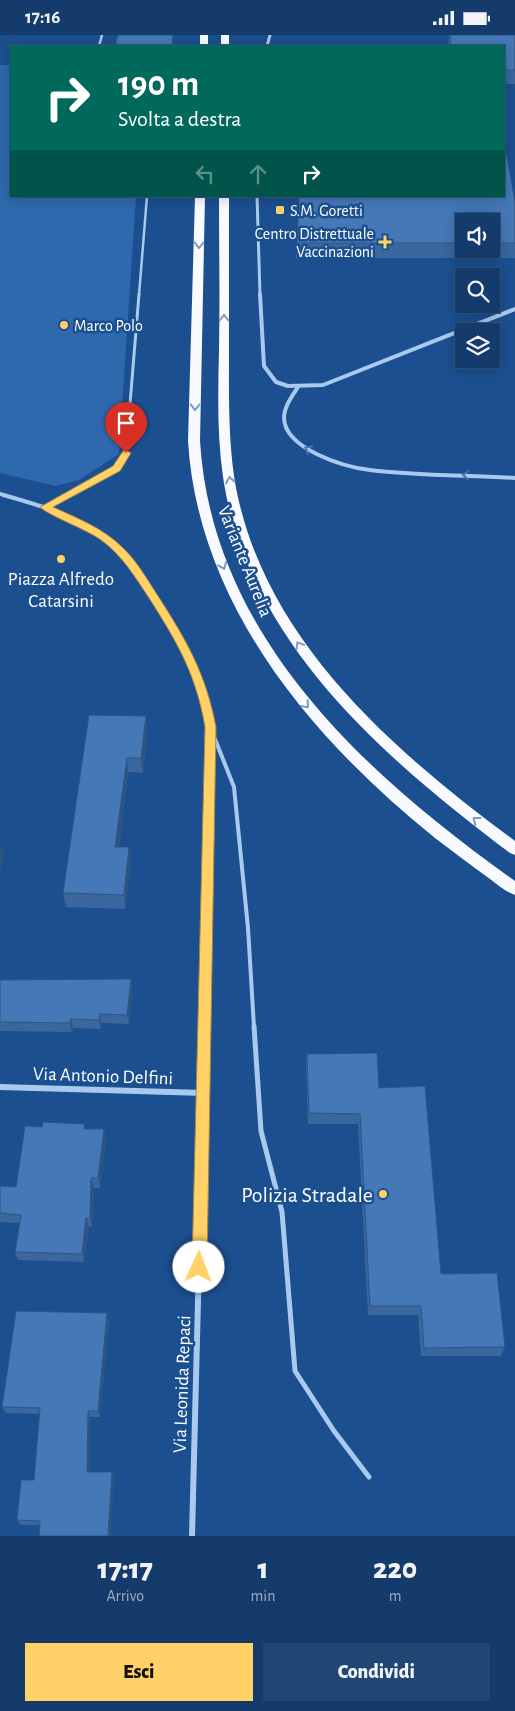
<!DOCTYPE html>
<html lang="it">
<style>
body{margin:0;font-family:"Alegreya Sans",sans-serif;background:#214673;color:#f1f3f6;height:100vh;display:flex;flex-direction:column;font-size:19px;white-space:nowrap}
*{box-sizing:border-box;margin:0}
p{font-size:16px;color:#9dadc1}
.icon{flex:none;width:28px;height:28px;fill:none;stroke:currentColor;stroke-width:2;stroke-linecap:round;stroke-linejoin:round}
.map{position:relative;height:1501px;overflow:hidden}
.side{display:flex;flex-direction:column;background:#143b6b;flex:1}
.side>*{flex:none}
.hud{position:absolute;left:10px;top:10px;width:495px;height:152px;border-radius:0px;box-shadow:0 2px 12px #0003,0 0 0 1px #33557e;background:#00695c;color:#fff;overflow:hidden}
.controls{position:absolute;left:455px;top:178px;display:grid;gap:10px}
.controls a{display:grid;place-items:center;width:45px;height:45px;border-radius:0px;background:#143b6b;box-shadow:0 2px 12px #0003,0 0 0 1px #33557e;font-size:25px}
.pin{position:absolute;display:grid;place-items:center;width:42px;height:42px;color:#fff;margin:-51px -21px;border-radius:50% 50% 50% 0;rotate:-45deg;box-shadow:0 0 5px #0007}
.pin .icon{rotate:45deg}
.me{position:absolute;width:55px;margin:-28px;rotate:2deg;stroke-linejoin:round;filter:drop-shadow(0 0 4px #0008)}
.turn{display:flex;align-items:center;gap:18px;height:105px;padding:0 25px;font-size:22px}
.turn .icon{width:65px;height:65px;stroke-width:2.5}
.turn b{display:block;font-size:35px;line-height:42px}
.lanes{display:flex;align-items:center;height:48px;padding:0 25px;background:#0003;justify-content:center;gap:25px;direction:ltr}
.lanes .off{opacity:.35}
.eta{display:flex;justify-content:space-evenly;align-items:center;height:85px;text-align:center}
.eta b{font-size:30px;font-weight:800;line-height:35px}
.cta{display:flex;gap:10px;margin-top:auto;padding:10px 25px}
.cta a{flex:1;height:58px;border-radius:0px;background:#ffd166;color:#111;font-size:20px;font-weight:800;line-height:58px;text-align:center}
.cta a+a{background:#214673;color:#f1f3f6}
.status{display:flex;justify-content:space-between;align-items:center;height:35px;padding:0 25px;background:#143b6b;direction:ltr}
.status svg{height:14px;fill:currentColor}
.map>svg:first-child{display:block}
</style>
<div class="status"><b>17:16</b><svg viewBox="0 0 49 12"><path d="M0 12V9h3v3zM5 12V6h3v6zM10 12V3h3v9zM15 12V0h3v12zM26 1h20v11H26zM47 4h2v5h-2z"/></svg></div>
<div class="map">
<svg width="515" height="1501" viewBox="0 0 515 1501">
<rect width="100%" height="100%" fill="#1b4f8f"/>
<!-- green -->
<path fill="#2e69ad" d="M0,30H11V161H136L119,419L79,445L56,451L0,438Z"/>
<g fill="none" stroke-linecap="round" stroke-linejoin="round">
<!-- service-far3 -->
<g stroke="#a9c9ee" stroke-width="2.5">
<path d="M99,11L102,0"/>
<path d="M139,260L147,161"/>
</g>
<!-- service-far2 -->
<path stroke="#a9c9ee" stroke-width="3" d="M45,472L117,434L126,418L139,259"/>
<!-- service-far1 -->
<path stroke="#a9c9ee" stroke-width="4" d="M211,694L234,752L248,893L254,992"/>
<!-- service -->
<path stroke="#a9c9ee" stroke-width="5" d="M254,991L261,1096L282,1177L295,1336L334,1396L369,1442"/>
<!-- minor-far3 -->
<g stroke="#a9c9ee" stroke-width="3">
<path d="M267,11L270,0"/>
<path d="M257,161L260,260"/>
</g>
<!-- minor-far2 -->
<g stroke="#a9c9ee" stroke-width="4">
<path d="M260,259L264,331L276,347L288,351L323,350L515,274"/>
<path d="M298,352C292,361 284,372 284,383C285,414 344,432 370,435C417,441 467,440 515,443"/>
<path d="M0,459C39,470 80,481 111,508C135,529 152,558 168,585"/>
</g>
<!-- minor-far1 -->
<path stroke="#a9c9ee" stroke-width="5" d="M167,584L196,640L210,692L205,992"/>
<!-- minor -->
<g stroke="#a9c9ee" stroke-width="6">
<path d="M0,1052L204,1058"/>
<path d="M192,1501L205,991"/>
</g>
<!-- trunk -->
<g fill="#f8faff" fill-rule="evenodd">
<rect x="200" y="0" width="8" height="11"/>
<rect x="221" y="0" width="8" height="11"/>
<path d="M195,161H205L200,406C212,602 366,740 515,846V860C506,857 498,850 490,844C471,830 453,817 435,803C312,704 198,570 188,406Z"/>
<path d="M219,161H229C229,212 229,262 229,313C229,356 228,398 234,441C259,601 392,715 515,806V820L510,818C385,724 248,607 223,442C217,400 218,358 219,315C220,264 219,213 219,161Z"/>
</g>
</g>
<!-- wall -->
<g fill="#3a679d" fill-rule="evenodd">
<path d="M449,0H450L451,11H448Z"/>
<path d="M515,0V49H504V11Z"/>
<path d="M515,166V223H296L297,208ZM464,186H491V214H464Z"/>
<path d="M89,680L147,696L143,738L128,737L119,812H129L131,826L125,874L66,872L63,858Z"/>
<path d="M131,944L132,954L129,989L101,988V994L73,993L72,997L0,996V945Z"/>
<path d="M307,1019L379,1053L441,1239L505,1312L501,1321H421L418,1280H368L358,1089H308L306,1030Z"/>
<path d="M86,1094L106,1103L100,1153H94L92,1192L89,1191L84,1227L18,1225L15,1217L20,1188L0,1187V1151L16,1152Z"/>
<path d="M107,1278L109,1286L100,1382H90V1437H112L114,1443L40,1490H21L17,1485L34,1445L40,1379L6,1378L2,1372Z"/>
</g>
<!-- shaded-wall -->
<g fill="#305480">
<path d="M146,681L147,696L143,738L141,723Z"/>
<path d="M127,723L128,737L117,826L115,812Z"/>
<path d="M1,809L4,819L0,841V816Z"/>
<path d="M129,812L131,826L125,874L124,860Z"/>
<path d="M131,944L132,954L129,989L127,980Z"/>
<path d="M100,979L101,988V994L99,985Z"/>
<path d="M71,984L73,993L72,997L70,988Z"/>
<path d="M104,1094L106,1103L100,1153L98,1143Z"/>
<path d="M91,1143L94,1153L92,1192L90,1183Z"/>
<path d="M86,1183L89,1191L84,1227L82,1219Z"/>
<path d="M107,1278L109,1286L100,1382L98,1376Z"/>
<path d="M88,1376L90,1382V1442L87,1437Z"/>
<path d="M112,1437L114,1443L111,1501H108Z"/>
</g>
<!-- building -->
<g fill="#4478b7" stroke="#305480">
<path d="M118,0H173L172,11H115Z"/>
<path d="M450,0H515V35H504V11H451Z"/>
<path d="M504,106L515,166V208H491V186H464V208H297L299,161H504Z"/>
<path d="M89,680L146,681L141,723H127L115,812H129L124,860L63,858Z"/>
<path d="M131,944L127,980L100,979L99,985L71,984L70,988L0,987V945Z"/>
<path d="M377,1018L379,1053L425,1051L441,1239L497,1238L505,1312L424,1313L421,1271H370L360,1079L309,1078L307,1019Z"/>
<path d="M43,1087L85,1089L84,1094H104L98,1143H91L90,1183H86L82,1219L15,1217L21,1180L0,1178V1151L16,1152L25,1091L42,1092Z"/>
<path d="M16,1276L107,1278L98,1376H88L87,1437H112L108,1501H39L40,1486L17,1485L21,1445H34L40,1373L2,1372Z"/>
</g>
<!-- one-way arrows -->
<defs><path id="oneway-chevron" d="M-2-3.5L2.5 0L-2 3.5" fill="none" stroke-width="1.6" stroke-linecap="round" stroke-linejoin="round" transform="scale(1.25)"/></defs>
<g stroke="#7e9cc1">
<use href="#oneway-chevron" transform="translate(199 210) rotate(91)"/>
<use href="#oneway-chevron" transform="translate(224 283) rotate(-90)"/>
<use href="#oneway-chevron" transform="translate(195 372) rotate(91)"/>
<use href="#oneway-chevron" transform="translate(230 445) rotate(-99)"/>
<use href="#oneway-chevron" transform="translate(223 531) rotate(68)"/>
<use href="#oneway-chevron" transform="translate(299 610) rotate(-121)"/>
<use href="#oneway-chevron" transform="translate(306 670) rotate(49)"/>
<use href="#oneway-chevron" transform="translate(476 785) rotate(-143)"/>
</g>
<g stroke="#4674ac">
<use href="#oneway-chevron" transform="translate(308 414) rotate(-150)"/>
<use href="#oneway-chevron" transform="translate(466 440) rotate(-177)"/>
</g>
<!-- route -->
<path fill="#ffd166" stroke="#a68842" d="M126,415L131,418L120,436L53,472C77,483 103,493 122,512C137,526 147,544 158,561C187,606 206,639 216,692L207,1232L204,1237L199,1239L194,1237L192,1232L205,692C196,639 177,607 149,563C135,542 122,520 101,505C86,494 49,481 40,472L113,431L123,416Z"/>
<!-- markers -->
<g fill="#ffd166" stroke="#1b4f8f" stroke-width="2">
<rect x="275" y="170" width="10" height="10" rx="2.5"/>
<path d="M382.5 199.5h5v5h5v5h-5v5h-5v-5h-5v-5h5z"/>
<circle cx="64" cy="290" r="5"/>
<circle cx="61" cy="524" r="5"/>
<circle cx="383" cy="1159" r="5"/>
</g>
<g text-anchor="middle" stroke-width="5" stroke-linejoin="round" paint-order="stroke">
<!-- far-poi labels -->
<g font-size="16" fill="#fff" stroke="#1b4f8f" text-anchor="start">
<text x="290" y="181">S.M. Goretti</text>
<text x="374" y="204" text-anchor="end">Centro Distrettuale<tspan x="374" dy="18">Vaccinazioni</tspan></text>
<text x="74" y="296">Marco Polo</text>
</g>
<!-- street labels -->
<g font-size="19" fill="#fff" stroke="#1b4f8f">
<text transform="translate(246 526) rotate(68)" y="7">Variante Aurelia</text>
<text transform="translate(103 1040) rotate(2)" y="7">Via Antonio Delfini</text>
<text transform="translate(181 1349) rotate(-88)" y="7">Via Leonida Repaci</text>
</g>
<!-- poi labels -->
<g font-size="19" fill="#fff" stroke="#1b4f8f">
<text x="61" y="550">Piazza Alfredo<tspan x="61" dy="22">Catarsini</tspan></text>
</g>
<!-- near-poi labels -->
<g font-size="22" fill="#fff" stroke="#1b4f8f" text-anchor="end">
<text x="373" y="1167">Polizia Stradale</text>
</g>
</g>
</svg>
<div class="controls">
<a><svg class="icon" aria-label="sound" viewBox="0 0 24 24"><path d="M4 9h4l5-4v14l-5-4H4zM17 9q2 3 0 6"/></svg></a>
<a><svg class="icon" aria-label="search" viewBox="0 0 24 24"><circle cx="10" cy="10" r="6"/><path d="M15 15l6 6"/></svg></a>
<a><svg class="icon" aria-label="layers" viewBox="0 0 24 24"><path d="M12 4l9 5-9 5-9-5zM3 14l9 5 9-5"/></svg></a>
</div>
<div class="pin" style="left:126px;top:418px;background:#d93025"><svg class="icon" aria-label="arrive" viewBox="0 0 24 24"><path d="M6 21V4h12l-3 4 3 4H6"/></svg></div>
<svg class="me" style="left:199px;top:1232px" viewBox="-20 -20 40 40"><circle r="19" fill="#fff"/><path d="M0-13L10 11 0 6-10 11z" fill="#ffd166"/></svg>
<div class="hud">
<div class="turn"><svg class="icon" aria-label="right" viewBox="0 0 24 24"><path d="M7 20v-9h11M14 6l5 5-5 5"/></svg><div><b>190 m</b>Svolta a destra</div></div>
<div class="lanes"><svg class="icon off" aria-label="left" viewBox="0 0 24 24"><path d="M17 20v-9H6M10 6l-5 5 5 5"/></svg><svg class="icon off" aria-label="ahead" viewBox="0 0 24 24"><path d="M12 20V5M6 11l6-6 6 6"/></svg><svg class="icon" aria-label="right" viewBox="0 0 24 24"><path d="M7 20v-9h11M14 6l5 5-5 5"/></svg></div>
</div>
</div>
<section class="side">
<div class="eta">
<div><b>17:17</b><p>Arrivo</p></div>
<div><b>1</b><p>min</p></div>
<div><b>220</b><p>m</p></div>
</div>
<div class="cta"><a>Esci</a><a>Condividi</a></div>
</section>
